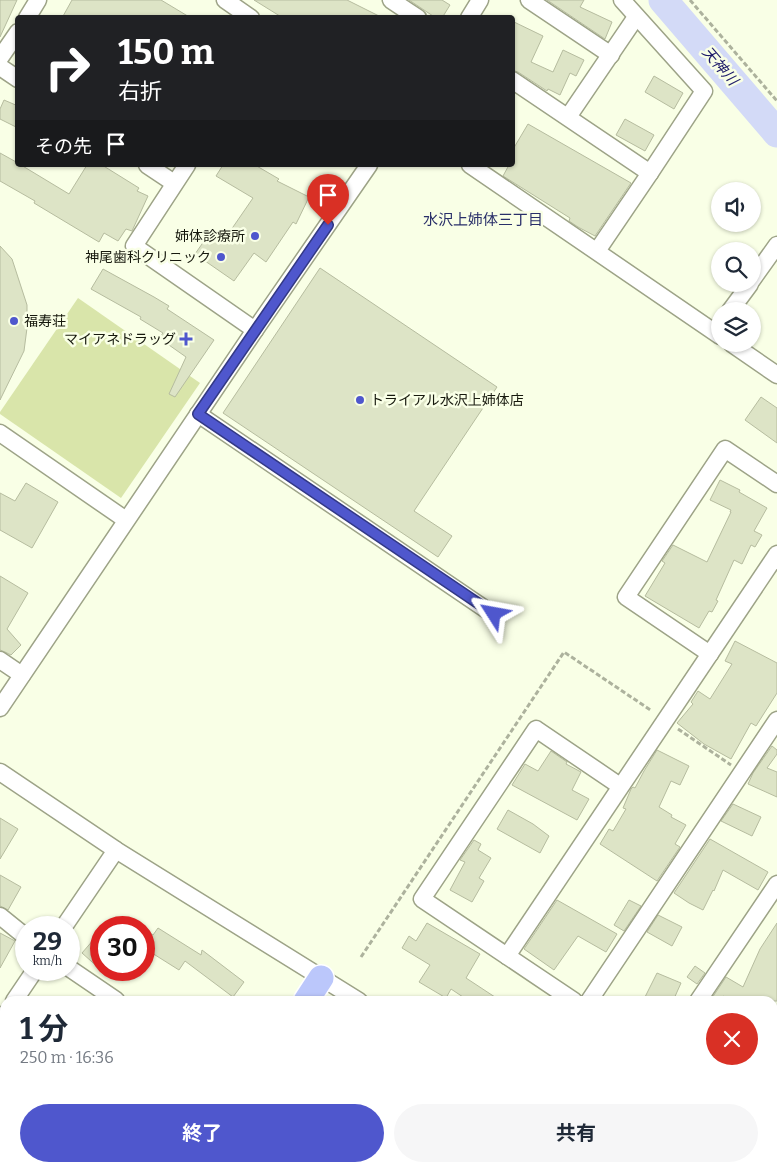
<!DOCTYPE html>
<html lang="ja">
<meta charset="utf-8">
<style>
body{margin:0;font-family:Bitter,"Noto Sans JP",serif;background:#f6f6f7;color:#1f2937;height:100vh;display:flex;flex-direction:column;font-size:19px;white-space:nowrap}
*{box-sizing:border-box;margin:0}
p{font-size:16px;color:#747a83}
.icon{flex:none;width:28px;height:28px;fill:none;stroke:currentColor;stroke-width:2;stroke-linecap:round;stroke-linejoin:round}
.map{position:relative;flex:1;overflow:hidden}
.sheet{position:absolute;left:0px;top:996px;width:778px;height:176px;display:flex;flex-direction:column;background:#fff;border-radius:15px 15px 0 0;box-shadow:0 1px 4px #0004}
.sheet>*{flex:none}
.hud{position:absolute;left:15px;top:15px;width:500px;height:152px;border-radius:5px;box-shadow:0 1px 4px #0004;background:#202124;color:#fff;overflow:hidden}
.fabs{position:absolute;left:711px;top:182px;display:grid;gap:10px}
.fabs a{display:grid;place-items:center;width:50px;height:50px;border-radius:50%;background:#fff;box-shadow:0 1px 4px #0004;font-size:25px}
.speed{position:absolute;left:15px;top:916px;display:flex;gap:10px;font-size:25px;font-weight:700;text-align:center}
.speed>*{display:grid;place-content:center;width:65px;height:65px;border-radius:50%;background:#fff;box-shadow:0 1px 4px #0004;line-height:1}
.speed small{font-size:12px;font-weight:400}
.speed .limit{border:8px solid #d22;background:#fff;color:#111}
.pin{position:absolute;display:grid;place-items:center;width:42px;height:42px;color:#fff;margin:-51px -21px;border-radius:50% 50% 50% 0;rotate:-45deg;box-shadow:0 0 5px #0007}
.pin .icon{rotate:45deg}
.me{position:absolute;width:55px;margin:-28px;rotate:304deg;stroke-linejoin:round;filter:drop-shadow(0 0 4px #0008)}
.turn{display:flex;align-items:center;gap:18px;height:105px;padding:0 20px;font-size:22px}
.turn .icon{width:65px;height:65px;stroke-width:2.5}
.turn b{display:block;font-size:35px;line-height:42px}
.then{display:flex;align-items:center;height:48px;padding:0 20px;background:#0003;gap:10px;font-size:19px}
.round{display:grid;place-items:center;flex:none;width:52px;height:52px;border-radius:26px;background:#f6f6f7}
.head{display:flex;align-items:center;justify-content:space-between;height:85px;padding:0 20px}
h1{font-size:30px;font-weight:700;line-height:38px}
.cta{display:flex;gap:10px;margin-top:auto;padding:10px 20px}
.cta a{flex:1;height:58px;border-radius:30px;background:#4f57cd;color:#fff;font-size:20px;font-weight:700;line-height:58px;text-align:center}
.cta a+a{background:#f6f6f7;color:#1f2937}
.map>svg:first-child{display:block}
</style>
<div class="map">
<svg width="777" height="1172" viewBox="0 0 777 1172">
<rect width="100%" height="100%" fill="#f9ffe6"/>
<!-- green -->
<path fill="#d9e5aa" d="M78,298L200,383L121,498L0,414V412Z"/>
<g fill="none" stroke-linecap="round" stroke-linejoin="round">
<!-- river -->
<path stroke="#d3daf7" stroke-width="29" d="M663,0L777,133"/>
</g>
<!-- building -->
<g fill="#dde4c6" stroke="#b6bc9f">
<path d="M0,0H17L0,37Z"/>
<path d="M72,0H161L191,18H62Z"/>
<path d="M254,0H347L383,18H283Z"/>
<path d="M409,0H442L450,5L442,18H436Z"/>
<path d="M547,0H584L580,7L612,22L605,39Z"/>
<path d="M512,21L543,36L531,62L553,72L563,50L584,60L576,76L570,73L560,95L548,89L547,91L518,72L512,70Z"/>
<path d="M654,76L683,93L674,109L645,92Z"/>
<path d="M4,100L18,106V128L0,119V109Z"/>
<path d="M625,119L654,135L645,151L616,135Z"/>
<path d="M528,124L631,183L595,236L578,227L569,221L570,218L503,176L509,165H512V151Z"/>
<path d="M0,153L18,163V165H21L69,194L87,165H102L139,188L137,191L148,196L132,231L126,229L118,241L104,233L99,242L34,203L35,201L0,181Z"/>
<path d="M223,165H255L279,179L277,181L309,197L296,224L293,222L266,262L254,253L234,281L195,254L209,234L222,243L253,198L216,176Z"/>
<path d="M0,246L12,259L27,305V328L24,351L0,400Z"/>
<path d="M320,268L497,387L414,511L452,536L438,557L223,413Z"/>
<path d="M103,269L154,297L169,306L167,309L214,340L175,397L169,394L186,357L159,338L163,333L140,319L141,317L91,289Z"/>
<path d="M761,397L777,408V443L745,420Z"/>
<path d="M720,480L740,490L739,492L767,508L754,531L762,535L755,547L751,545L742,564L734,560L716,600L718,601L712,612L709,611L699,628L645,596L665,563L662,561L673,545L707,562L731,512H730L731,510L710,500Z"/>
<path d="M26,483L58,502L32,548L0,530V493L15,501Z"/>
<path d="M0,576L28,593L7,629L21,645L11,655L5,652L0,650Z"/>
<path d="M735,641L777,663V693L756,726L751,723L731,759L704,744L677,723L693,704L691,702L698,691L710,699L732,664L725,661Z"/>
<path d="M772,746L777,750V754L767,768L777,772V797L748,784L753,773Z"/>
<path d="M657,750L689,766L680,785L671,781L659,807L672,815L671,817L686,825L675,844L680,847L657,881L600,844L609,829L613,831L626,809L623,808L631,789L633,787L635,788L644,771Z"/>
<path d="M551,751L567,762L566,764L581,772L572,790L589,799L577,820L512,785L525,764L538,771Z"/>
<path d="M733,804L761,817L752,836L721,821Z"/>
<path d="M508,810L533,824L549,836L540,853L497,829Z"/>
<path d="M0,818L18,829L0,859Z"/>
<path d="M710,839L768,872L758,890L723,870L714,891L713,890L703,910L689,903L674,893Z"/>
<path d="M474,840L481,844L478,850L491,858L479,878L484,881L472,902L450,890L465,862L460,860Z"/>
<path d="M0,875L21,887L8,910L0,906Z"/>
<path d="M557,900L617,934L606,952L578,936L554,970L524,949Z"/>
<path d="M629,900L641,906L624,931L614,925Z"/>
<path d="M658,915L682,927L672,946L647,932Z"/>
<path d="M427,923L480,954L466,978L501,1001H469L451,989L446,998L419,982L430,965L402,948L409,936L416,941Z"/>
<path d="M777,923V1001H731L723,996L720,1001H710L726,977L743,987L760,949Z"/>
<path d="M158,928L201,955L202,950L244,982L233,997L185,961L179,970L144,948V929L153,935Z"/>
<path d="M101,931V970L82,953Z"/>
<path d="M0,933L15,941L0,968Z"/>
<path d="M695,966L705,973L697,984L687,977Z"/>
<path d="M657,973L681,983L673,1001H643Z"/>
</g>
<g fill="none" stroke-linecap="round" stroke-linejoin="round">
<defs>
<g id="minor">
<path d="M225,0L251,18"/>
<path d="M391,0L418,18"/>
<path d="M529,0L611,55"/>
<path d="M27,18L38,0"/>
<path d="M469,18L480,0"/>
<path d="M0,58L18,32"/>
<path d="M0,67L18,79"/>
<path d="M512,80L650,173"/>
<path d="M568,117L636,17"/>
<path d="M147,165L174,183"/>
<path d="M187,165L134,246L255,330"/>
<path d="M470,165L720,336"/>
<path d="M597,251L650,173L704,91L622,0"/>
<path d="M752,280L777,245"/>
<path d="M730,311L750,284"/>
<path d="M732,344L777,375"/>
<path d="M198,414L494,615"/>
<path d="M0,433L126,520"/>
<path d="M710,654L626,597L725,449L777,484"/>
<path d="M0,660L22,675"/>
<path d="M0,708L255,330L369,165"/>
<path d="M0,772L116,850L359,1001"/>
<path d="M0,916L26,937"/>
<path d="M63,928L116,850"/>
<path d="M507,956L777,554"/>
<path d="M69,968L116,1000L115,1001"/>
<path d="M14,1001L35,970"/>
<path d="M574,1001L422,899L536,729L620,786"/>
<path d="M589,1001L777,720"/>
<path d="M698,1001L777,884"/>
<path d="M0,1022L5,1014"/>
<path d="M772,1101L777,1095"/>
<path d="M400,1168L407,1172"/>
<path d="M614,1168L620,1172"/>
<path d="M1,1172L5,1166"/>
<path d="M113,1172L116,1168"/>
<path d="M244,1172L247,1168"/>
<path d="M361,1172L364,1168"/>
<path d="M463,1172L466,1168"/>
<path d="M568,1172L571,1168"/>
<path d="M725,1172L728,1168"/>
</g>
<g id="highway">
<path d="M306,1001L321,978"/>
<path d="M191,1172L194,1168"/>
</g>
</defs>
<!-- minor casing -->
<use href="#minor" stroke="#9da387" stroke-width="19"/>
<!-- highway casing -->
<use href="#highway" stroke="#fff" stroke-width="28"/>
<!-- path -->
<g stroke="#adb29d" stroke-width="3" stroke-dasharray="5 2.5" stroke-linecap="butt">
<path d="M690,0L777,101"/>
<path d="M678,729L731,765"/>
<path d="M361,957L564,652L652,711"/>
</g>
<!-- minor -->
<use href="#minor" stroke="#fff" stroke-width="16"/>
<!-- highway -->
<use href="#highway" stroke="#bbc7fb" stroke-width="25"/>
</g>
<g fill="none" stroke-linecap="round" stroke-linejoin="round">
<defs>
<path id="route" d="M328,225L198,414L494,614"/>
</defs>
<!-- route casing -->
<use href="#route" stroke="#333985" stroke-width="12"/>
<!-- route -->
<use href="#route" stroke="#4f57cd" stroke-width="9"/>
</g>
<!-- markers -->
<g fill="#4f57cd" stroke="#f9ffe6" stroke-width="2">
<circle cx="255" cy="236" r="5"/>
<circle cx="221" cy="257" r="5"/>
<circle cx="14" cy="321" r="5"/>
<path d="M183.5 331.5h5v5h5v5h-5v5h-5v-5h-5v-5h5z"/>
<circle cx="360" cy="400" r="5"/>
</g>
<g text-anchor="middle" stroke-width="5" stroke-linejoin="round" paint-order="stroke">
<!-- poi labels -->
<g font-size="14" fill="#16180d" stroke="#f9ffe6" text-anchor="end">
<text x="245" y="241">姉体診療所</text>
<text x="211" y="262">神尾歯科クリニック</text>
<text x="24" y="326" text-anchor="start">福寿荘</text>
<text x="176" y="344">マイアネドラッグ</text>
<text x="370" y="405" text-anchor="start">トライアル水沢上姉体店</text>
</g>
<!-- water labels -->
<g font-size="15" font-style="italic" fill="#1c1969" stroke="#f9ffe6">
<text transform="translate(720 66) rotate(49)" y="5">天神川</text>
</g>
<!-- neighbourhood labels -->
<g font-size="15" fill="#292f69" stroke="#f9ffe6">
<text x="483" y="225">水沢上姉体三丁目</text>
</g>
</g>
</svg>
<div class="fabs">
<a><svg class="icon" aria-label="sound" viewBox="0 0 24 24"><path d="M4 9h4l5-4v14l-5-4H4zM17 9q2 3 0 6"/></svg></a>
<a><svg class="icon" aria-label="search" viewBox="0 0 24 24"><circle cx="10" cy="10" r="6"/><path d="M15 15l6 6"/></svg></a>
<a><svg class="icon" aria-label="layers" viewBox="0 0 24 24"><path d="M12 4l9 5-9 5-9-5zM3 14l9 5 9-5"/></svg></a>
</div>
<div class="speed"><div>29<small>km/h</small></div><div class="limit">30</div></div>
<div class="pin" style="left:328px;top:225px;background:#d93025"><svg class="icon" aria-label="arrive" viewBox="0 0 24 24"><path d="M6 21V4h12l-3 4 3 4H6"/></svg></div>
<svg class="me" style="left:494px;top:614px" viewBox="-20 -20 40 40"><path d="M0-17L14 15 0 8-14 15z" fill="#4f57cd" stroke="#fff" stroke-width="4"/></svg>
<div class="hud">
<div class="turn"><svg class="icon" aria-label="right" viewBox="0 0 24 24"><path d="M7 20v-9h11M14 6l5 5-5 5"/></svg><div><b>150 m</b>右折</div></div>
<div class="then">その先<svg class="icon" aria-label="arrive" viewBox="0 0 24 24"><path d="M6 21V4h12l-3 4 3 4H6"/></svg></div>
</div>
<section class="sheet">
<div class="head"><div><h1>1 分</h1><p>250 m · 16:36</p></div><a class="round" style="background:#d93025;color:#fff"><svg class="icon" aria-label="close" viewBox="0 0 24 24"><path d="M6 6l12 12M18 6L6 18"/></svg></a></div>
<div class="cta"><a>終了</a><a>共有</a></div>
</section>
</div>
